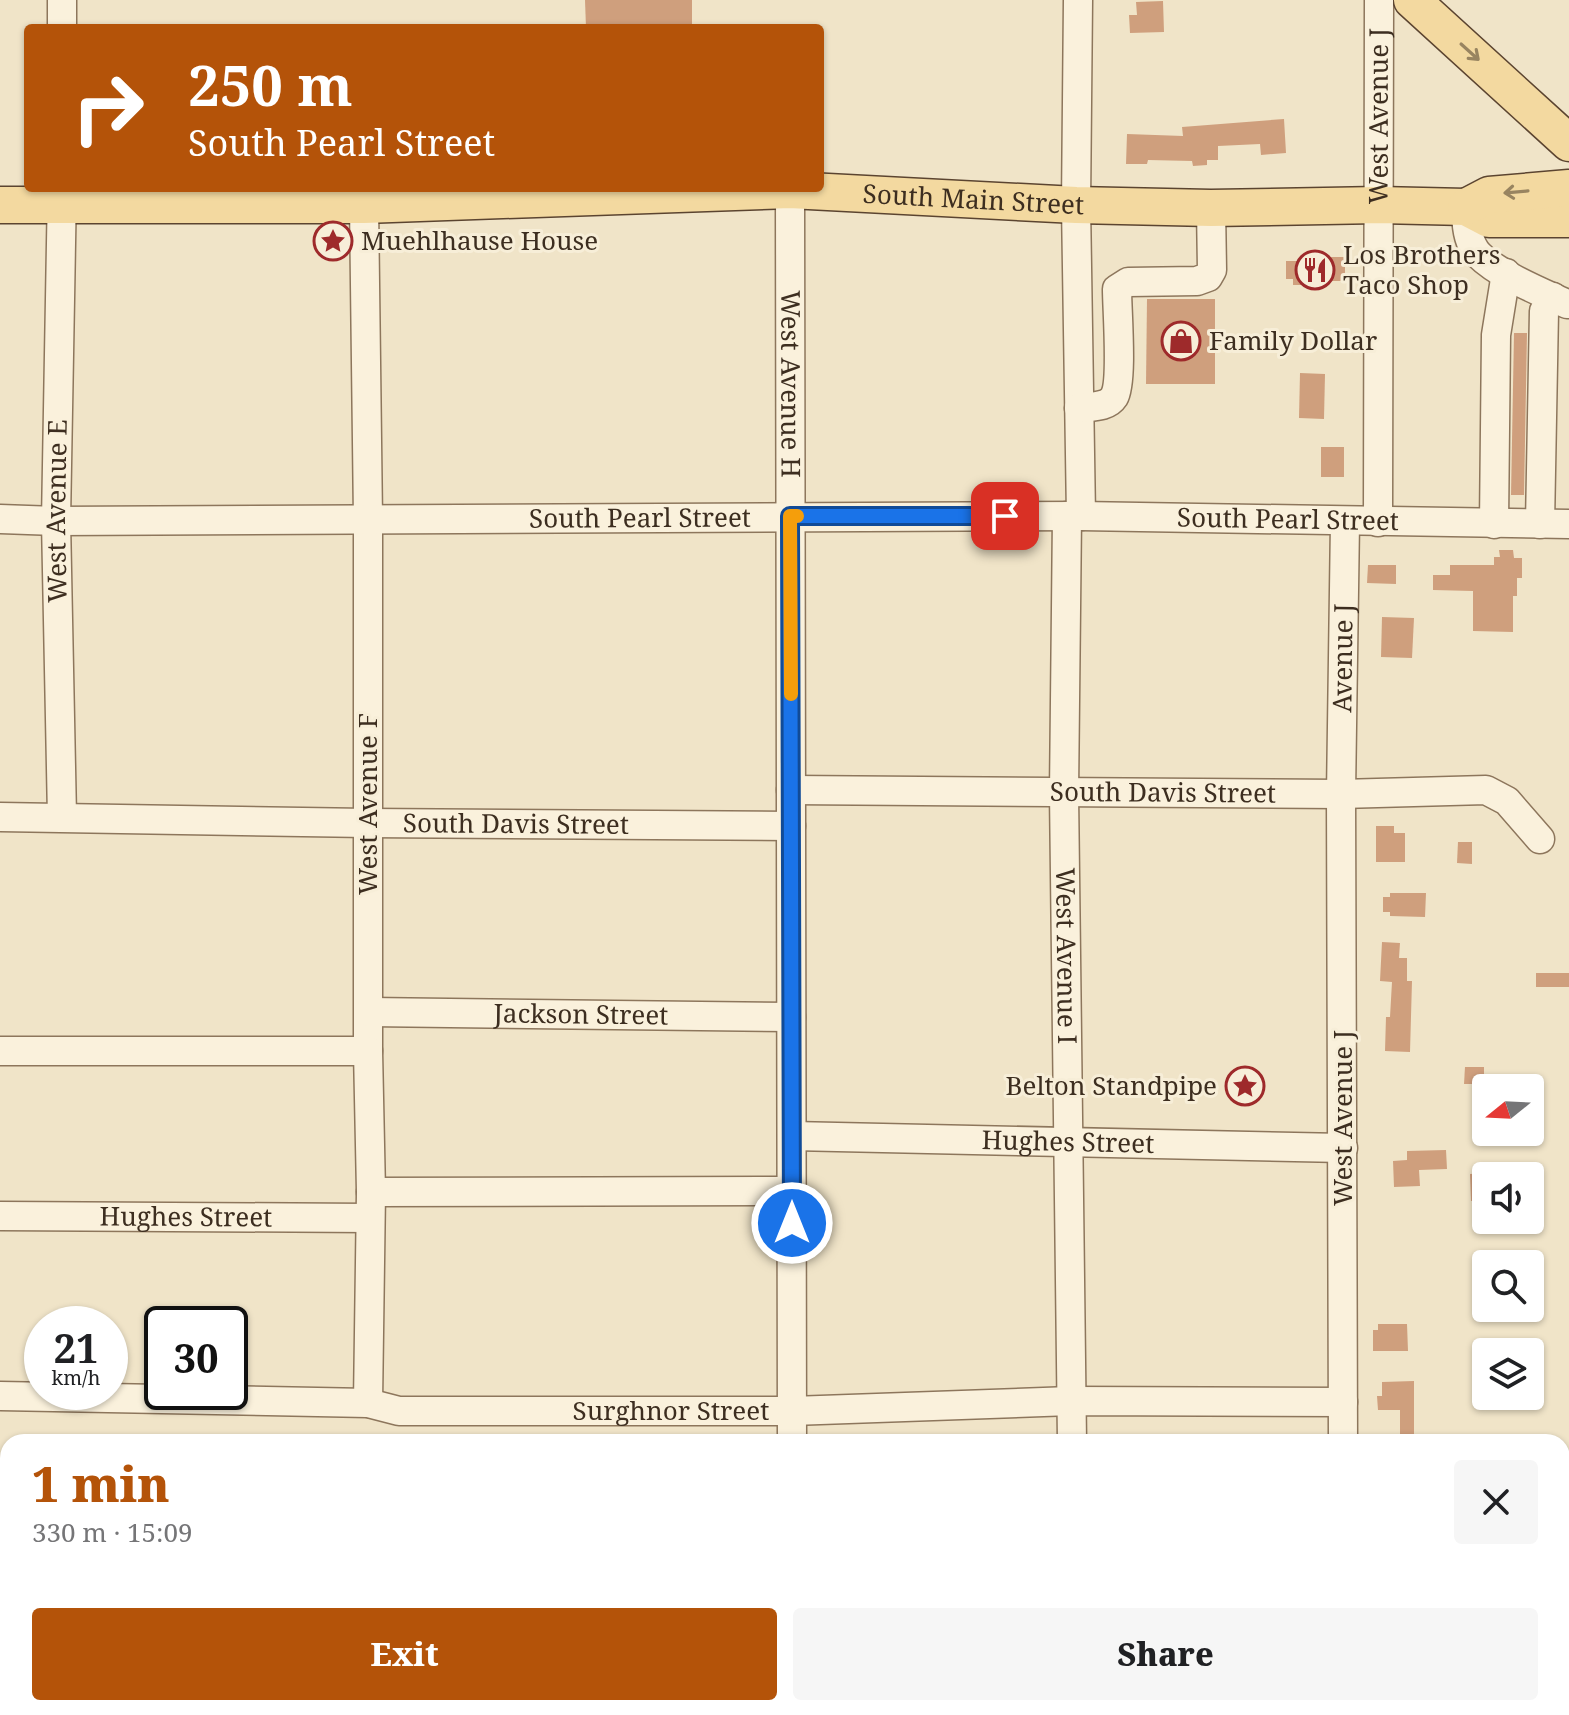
<!DOCTYPE html>
<meta charset="utf-8">
<style>
body{margin:0;font-family:"Noto Serif",serif;background:#f6f6f6;color:#202124;height:100vh;display:flex;flex-direction:column;font-size:30px;white-space:nowrap}
*{box-sizing:border-box;margin:0}
p{font-size:26px;color:#757577}
.icon{flex:none;width:44px;height:44px;fill:none;stroke:currentColor;stroke-width:2;stroke-linecap:round;stroke-linejoin:round}
.map{position:relative;flex:1;overflow:hidden}
.details{position:absolute;left:0px;top:1434px;width:1570px;height:282px;display:flex;flex-direction:column;background:#fff;border-radius:24px 24px 0 0;box-shadow:0 2px 6px #0004}
.details>*{flex:none}
.banner{position:absolute;left:24px;top:24px;width:800px;height:168px;border-radius:8px;box-shadow:0 2px 6px #0004;background:#b45309;color:#fff;overflow:hidden}
.needle{width:52px;rotate:252deg}
.controls{position:absolute;left:1472px;top:1074px;display:grid;gap:16px}
.controls a{display:grid;place-items:center;width:72px;height:72px;border-radius:8px;background:#fff;box-shadow:0 2px 6px #0004;font-size:40px}
.speed{position:absolute;left:24px;top:1306px;display:flex;gap:16px;font-size:40px;font-weight:700;text-align:center}
.speed>*{display:grid;place-content:center;width:104px;height:104px;border-radius:50%;background:#fff;box-shadow:0 2px 6px #0004;line-height:1}
.speed small{font-size:20px;font-weight:400}
.speed .limit{border:4px solid #111;border-radius:12px;background:#fff;color:#111}
.pin{position:absolute;display:grid;place-items:center;width:68px;height:68px;color:#fff;margin:-34px;border-radius:16px;box-shadow:0 4px 12px #0006}
.me{position:absolute;width:88px;margin:-44px;rotate:0deg;stroke-linejoin:round;filter:drop-shadow(0 0 6px #0008)}
.turn{display:flex;align-items:center;gap:28px;height:168px;padding:0 32px;font-size:36px}
.turn .icon{width:104px;height:104px;stroke-width:2.5}
.turn b{display:block;font-size:56px;line-height:68px}
.round{display:grid;place-items:center;flex:none;width:84px;height:84px;border-radius:8px;background:#f6f6f6}
.summary{display:flex;align-items:center;justify-content:space-between;height:136px;padding:0 32px}
h1{font-size:48px;font-weight:800;line-height:60px;color:#b45309}
.action{display:flex;gap:16px;margin-top:auto;padding:16px 32px}
.action a{flex:1;height:92px;border-radius:8px;background:#b45309;color:#fff;font-size:32px;font-weight:800;line-height:92px;text-align:center}
.action a+a{background:#f6f6f6;color:#202124}
.map>svg:first-child{display:block}
</style>
<div class="map">
<svg width="1569" height="1715" viewBox="0 0 1569 1715">
<rect width="100%" height="100%" fill="#f0e4c8"/>
<!-- building -->
<g fill="#cf9f7d">
<path d="M585,0H692V25L586,28Z"/>
<path d="M1163,1L1164,32L1130,33L1129,15H1137L1136,2Z"/>
<path d="M1284,119L1286,153L1261,155L1260,144L1218,146V160H1207V165L1193,166L1192,161L1148,160L1147,164H1126L1127,134L1183,136L1182,127Z"/>
<path d="M1329,257H1345V281H1329V285H1293V279H1286V261H1329Z"/>
<path d="M1147,299H1215V384H1146Z"/>
<path d="M1514,333H1527L1524,495H1511Z"/>
<path d="M1300,373L1325,374L1324,419L1299,418Z"/>
<rect x="1321" y="447" width="23" height="30"/>
<path d="M1499,550H1513L1514,558H1522V578H1517V596H1513V632L1473,631V591L1433,590V575H1450V565H1494V557H1500Z"/>
<path d="M1368,565H1396V584L1367,583Z"/>
<path d="M1382,617L1414,618L1412,658L1381,657Z"/>
<path d="M1376,826H1394V833H1405V862H1376Z"/>
<path d="M1458,842H1472V864L1457,863Z"/>
<path d="M1390,893H1426L1425,917L1390,916V912H1383V897H1390Z"/>
<path d="M1382,942L1400,943L1399,958H1407V981H1412L1410,1052L1385,1051L1386,1017H1390L1392,982L1380,981Z"/>
<rect x="1536" y="973" width="33" height="14"/>
<path d="M1465,1067H1484V1084H1464Z"/>
<path d="M1446,1150L1447,1169L1419,1170L1420,1186L1394,1187L1393,1161L1407,1160V1151Z"/>
<path d="M1486,1173V1200L1471,1201L1470,1174Z"/>
<path d="M1378,1324H1407L1408,1351H1373V1330H1378Z"/>
<path d="M1414,1381V1437L1400,1436V1410H1378L1377,1396H1382V1382Z"/>
</g>
<g fill="none" stroke-linecap="round" stroke-linejoin="round">
<defs>
<g id="minor">
<path d="M62,0V28"/>
<path d="M1078,0L1076,205L1081,516"/>
<path id="s1" d="M790,190L792,1442"/>
<path d="M364,205L368,520V1051L371,1192L368,1403"/>
<path d="M1466,207C1466,223 1467,243 1479,255C1499,275 1541,292 1567,304"/>
<path d="M1079,408C1090,406 1107,408 1114,397C1123,382 1117,310 1117,289L1128,282L1197,281L1208,277L1212,270L1211,208"/>
<path id="s2" d="M1067,516L1064,793L1072,1442"/>
<path id="s3" d="M0,519L56,521L1081,516L1569,524"/>
<path id="s4" d="M1378,522L1379,0"/>
<path d="M1494,524L1496,335L1506,273"/>
<path d="M1540,524L1544,311L1553,297"/>
<path id="s5" d="M791,790L1341,794L1486,790L1507,801L1540,839"/>
<path id="s6" d="M0,817L367,823L791,826"/>
<path id="s7" d="M62,817L56,521L62,188"/>
<path id="s8" d="M369,1012L791,1017"/>
<path d="M0,1051H368"/>
<path id="s9" d="M792,1136L1343,1148"/>
<path d="M371,1192L792,1191"/>
<path id="s10" d="M0,1216L370,1218"/>
<path id="s11" d="M0,1396L368,1403L399,1411H792L1071,1401L1343,1402"/>
<path id="s12" d="M1343,1442L1341,794L1345,522"/>
<path d="M0,1572H8"/>
<path d="M1562,1585H1569"/>
<path d="M793,1708V1715"/>
</g>
<g id="major">
<path d="M1412,0L1569,143"/>
<path id="s13" d="M0,205H364L790,190L1076,205L1211,208L1379,205L1466,207L1489,219H1569"/>
<path d="M1466,207L1489,195L1569,188"/>
</g>
</defs>
<!-- minor casing -->
<use href="#minor" stroke="#8d765c" stroke-width="31"/>
<!-- major casing -->
<use href="#major" stroke="#5b4430" stroke-width="39"/>
<!-- minor -->
<use href="#minor" stroke="#faf1dc" stroke-width="28"/>
<!-- major -->
<use href="#major" stroke="#f3d9a0" stroke-width="36"/>
</g>
<!-- one-way arrows -->
<defs><path id="oneway-shaft" d="M-6 0H5M1.5-3L5.5 0L1.5 3" fill="none" stroke-width="1.6" stroke-linecap="round" stroke-linejoin="round" transform="scale(2)"/></defs>
<g stroke="#988460">
<use href="#oneway-shaft" transform="translate(1470 52) rotate(42)"/>
<use href="#oneway-shaft" transform="translate(1516 192) rotate(175)"/>
</g>
<g fill="none" stroke-linecap="round" stroke-linejoin="round">
<defs>
<path id="route" d="M792,1223L790,516H1005"/>
</defs>
<!-- route casing -->
<use href="#route" stroke="#114b97" stroke-width="20"/>
<!-- route -->
<use href="#route" stroke="#1a73e8" stroke-width="14"/>
<!-- slow -->
<path stroke="#f59e0b" stroke-width="14" d="M791,694L790,516H797"/>
</g>
<!-- icons -->
<defs>
<symbol id="sight-ring" viewBox="-11 -11 22 22"><circle r="9.5" fill="#f7eed8" stroke="#9e2a2b" stroke-width="1.5"/><path d="M0-6L1.8-2.2L6-1.7L2.9 1.2L3.7 5.4L0 3.3L-3.7 5.4L-2.9 1.2L-6-1.7L-1.8-2.2Z" fill="#9e2a2b"/></symbol>
<symbol id="restaurant-ring" viewBox="-11 -11 22 22"><circle r="9.5" fill="#f7eed8" stroke="#9e2a2b" stroke-width="1.5"/><path d="M-5-6h1v4h1v-4h1v4h1v-4h1v5L-1.5 .5V6h-2V.5L-5-1ZM5-6V6H3V1.5H1.5Q1.5-4 5-6Z" fill="#9e2a2b"/></symbol>
<symbol id="shop-ring" viewBox="-11 -11 22 22"><circle r="9.5" fill="#f7eed8" stroke="#9e2a2b" stroke-width="1.5"/><path d="M-5-2.5h2.3a2.7 3.5 0 0 1 5.4 0H5L5.5 6h-11ZM-1.5-2.5h3a1.5 2.3 0 0 0-3 0Z" fill="#9e2a2b"/></symbol>
</defs>
<g fill-rule="evenodd">
<use href="#sight-ring" x="311" y="219" width="44" height="44"/>
<use href="#restaurant-ring" x="1293" y="248" width="44" height="44"/>
<use href="#shop-ring" x="1159" y="319" width="44" height="44"/>
<use href="#sight-ring" x="1223" y="1064" width="44" height="44"/>
</g>
<g text-anchor="middle" stroke-width="6" stroke-linejoin="round" paint-order="stroke">
<!-- street labels -->
<g font-size="26" fill="#3d2e20" stroke="#f7eed8">
<text dy="9" stroke="none"><textPath href="#s4" startOffset="406">West Avenue J</textPath></text>
<text dy="9" stroke="none"><textPath href="#s13" startOffset="974">South Main Street</textPath></text>
<text dy="9" stroke="none"><textPath href="#s1" startOffset="194">West Avenue H</textPath></text>
<text dy="9" stroke="none"><textPath href="#s7" startOffset="306">West Avenue E</textPath></text>
<text dy="9" stroke="none"><textPath href="#s3" startOffset="640">South Pearl Street</textPath></text>
<text dy="9" stroke="none"><textPath href="#s3" startOffset="1288">South Pearl Street</textPath></text>
<text dy="9" stroke="none"><textPath href="#s12" startOffset="784">Avenue J</textPath></text>
<text dy="9" stroke="none"><textPath href="#s5" startOffset="372">South Davis Street</textPath></text>
<text transform="translate(368 804) rotate(-90)" y="9">West Avenue F</text>
<text dy="9" stroke="none"><textPath href="#s6" startOffset="516">South Davis Street</textPath></text>
<text dy="9" stroke="none"><textPath href="#s2" startOffset="440">West Avenue I</textPath></text>
<text dy="9" stroke="none"><textPath href="#s8" startOffset="212">Jackson Street</textPath></text>
<text transform="translate(1343 1118) rotate(-90)" y="9">West Avenue J</text>
<text dy="9" stroke="none"><textPath href="#s9" startOffset="276">Hughes Street</textPath></text>
<text dy="9" stroke="none"><textPath href="#s10" startOffset="186">Hughes Street</textPath></text>
<text dy="9" stroke="none"><textPath href="#s11" startOffset="672">Surghnor Street</textPath></text>
</g>
<!-- poi labels -->
<g font-size="26" fill="#3d2e20" stroke="#f7eed8" text-anchor="start">
<text x="361" y="250">Muehlhause House</text>
<text x="1343" y="264">Los Brothers<tspan x="1343" dy="30">Taco Shop</tspan></text>
<text x="1209" y="350">Family Dollar</text>
<text x="1217" y="1095" text-anchor="end">Belton Standpipe</text>
</g>
</g>
</svg>
<div class="controls">
<a><svg class="needle" viewBox="-14 -14 28 28"><path d="M0-13l5 13h-10z" fill="#e53935"/><path d="M0 13l5-13h-10z" fill="#757577"/></svg></a>
<a><svg class="icon" aria-label="sound" viewBox="0 0 24 24"><path d="M4 9h4l5-4v14l-5-4H4zM17 9q2 3 0 6"/></svg></a>
<a><svg class="icon" aria-label="search" viewBox="0 0 24 24"><circle cx="10" cy="10" r="6"/><path d="M15 15l6 6"/></svg></a>
<a><svg class="icon" aria-label="layers" viewBox="0 0 24 24"><path d="M12 4l9 5-9 5-9-5zM3 14l9 5 9-5"/></svg></a>
</div>
<div class="speed"><div>21<small>km/h</small></div><div class="limit">30</div></div>
<div class="pin" style="left:1005px;top:516px;background:#d93025"><svg class="icon" aria-label="arrive" viewBox="0 0 24 24"><path d="M6 21V4h12l-3 4 3 4H6"/></svg></div>
<svg class="me" style="left:792px;top:1223px" viewBox="-20 -20 40 40"><circle r="17" fill="#1a73e8" stroke="#fff" stroke-width="3"/><path d="M0-11L8 9 0 5-8 9z" fill="#fff"/></svg>
<div class="banner">
<div class="turn"><svg class="icon" aria-label="right" viewBox="0 0 24 24"><path d="M7 20v-9h11M14 6l5 5-5 5"/></svg><div><b>250 m</b>South Pearl Street</div></div>
</div>
<section class="details">
<div class="summary"><div><h1>1 min</h1><p>330 m · 15:09</p></div><a class="round"><svg class="icon" aria-label="close" viewBox="0 0 24 24"><path d="M6 6l12 12M18 6L6 18"/></svg></a></div>
<div class="action"><a>Exit</a><a>Share</a></div>
</section>
</div>
